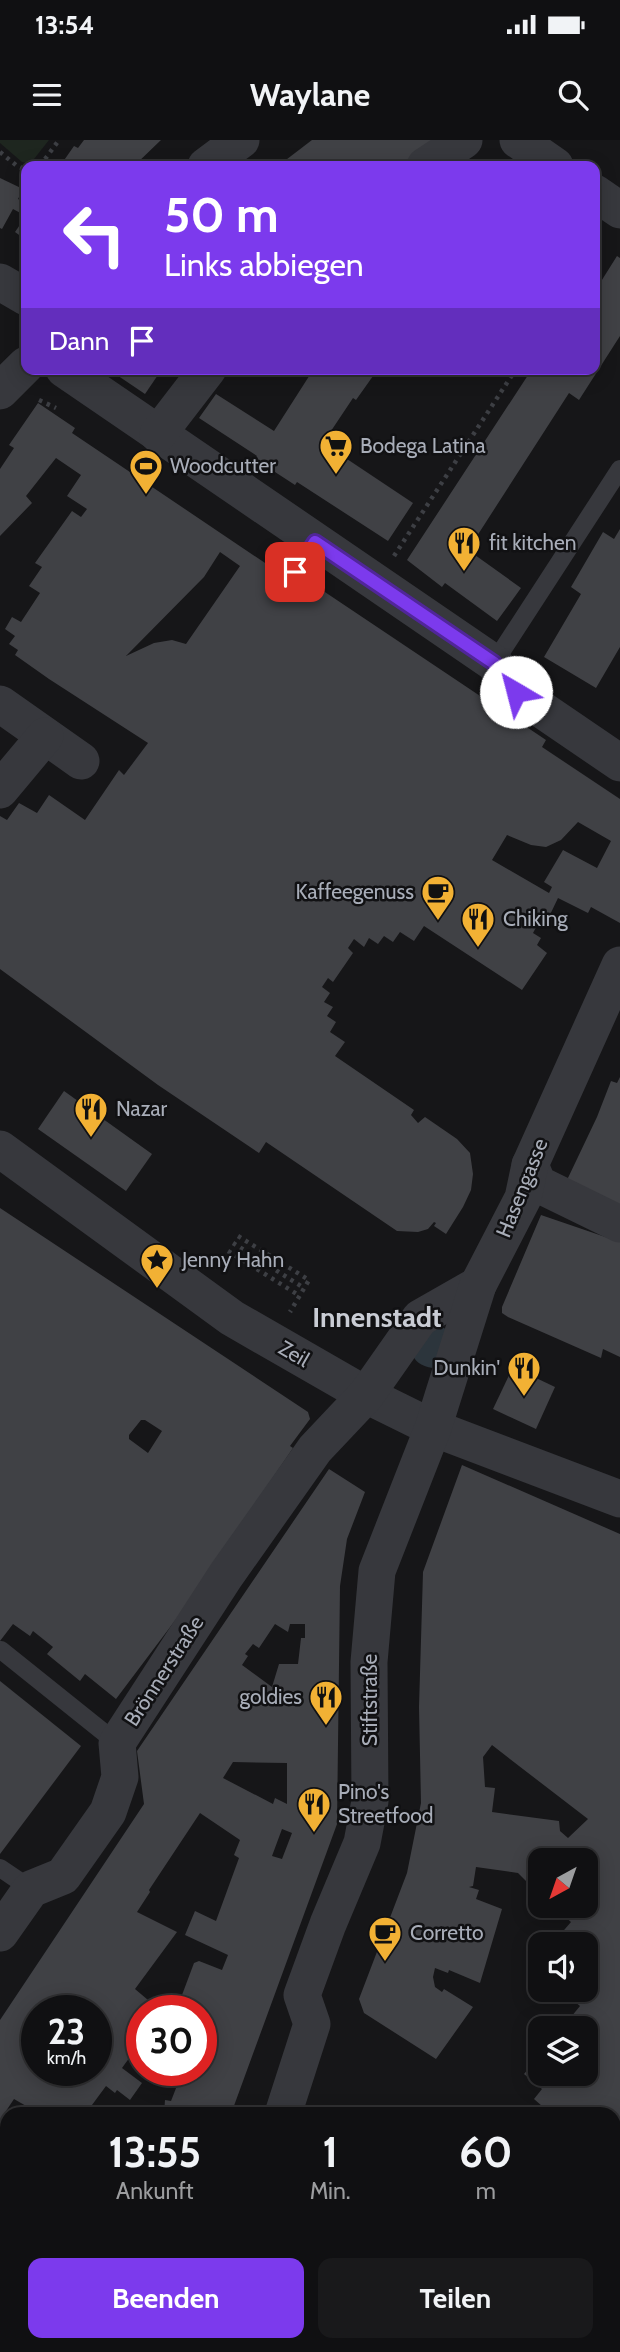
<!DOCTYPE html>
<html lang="de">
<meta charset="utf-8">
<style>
body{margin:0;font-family:Cabin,sans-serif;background:#19191b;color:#f1f3f6;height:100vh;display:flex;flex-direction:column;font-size:26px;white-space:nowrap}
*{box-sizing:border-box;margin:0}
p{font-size:23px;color:#9c9d9f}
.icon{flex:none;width:38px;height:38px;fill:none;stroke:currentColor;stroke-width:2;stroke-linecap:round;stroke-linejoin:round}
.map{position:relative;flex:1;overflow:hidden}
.drawer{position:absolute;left:0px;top:1967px;width:621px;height:245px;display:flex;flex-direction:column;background:#101012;border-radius:21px 21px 0 0;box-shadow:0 4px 18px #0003,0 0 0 2px #303032}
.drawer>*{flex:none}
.top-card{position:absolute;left:21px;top:21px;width:579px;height:214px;border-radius:14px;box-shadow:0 4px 18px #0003,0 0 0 2px #303032;background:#7c3aed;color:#fff;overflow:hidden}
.needle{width:46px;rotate:220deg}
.controls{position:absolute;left:528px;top:1708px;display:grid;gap:14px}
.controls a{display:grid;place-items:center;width:70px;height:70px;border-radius:14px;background:#101012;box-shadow:0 4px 18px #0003,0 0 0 2px #303032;font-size:35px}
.speed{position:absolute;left:21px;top:1855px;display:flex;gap:14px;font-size:35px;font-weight:700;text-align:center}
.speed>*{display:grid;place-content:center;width:91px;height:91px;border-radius:50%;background:#101012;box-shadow:0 4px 18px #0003,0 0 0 2px #303032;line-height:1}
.speed small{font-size:18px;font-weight:400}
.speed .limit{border:10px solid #d22;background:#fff;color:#111}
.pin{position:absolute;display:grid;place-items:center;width:60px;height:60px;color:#fff;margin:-30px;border-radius:14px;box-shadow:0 4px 10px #0006}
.me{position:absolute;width:77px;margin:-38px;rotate:323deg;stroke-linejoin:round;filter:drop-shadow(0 0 5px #0008)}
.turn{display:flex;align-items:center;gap:24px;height:147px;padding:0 28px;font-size:32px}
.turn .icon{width:91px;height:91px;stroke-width:2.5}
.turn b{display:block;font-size:49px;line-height:60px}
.then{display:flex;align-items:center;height:66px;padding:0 28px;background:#0003;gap:14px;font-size:26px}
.eta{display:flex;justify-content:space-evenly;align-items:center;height:119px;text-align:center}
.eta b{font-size:42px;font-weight:800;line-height:49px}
.action{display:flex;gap:14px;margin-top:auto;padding:14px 28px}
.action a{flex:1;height:80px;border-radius:14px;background:#7c3aed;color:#fff;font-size:28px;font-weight:800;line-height:80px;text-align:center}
.action a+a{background:#19191b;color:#f1f3f6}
.status{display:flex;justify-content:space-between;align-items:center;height:49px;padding:0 35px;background:#101012;direction:ltr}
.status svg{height:19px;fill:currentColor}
header{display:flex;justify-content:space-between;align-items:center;height:91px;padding:0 28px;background:#101012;font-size:32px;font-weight:800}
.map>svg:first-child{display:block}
</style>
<div class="status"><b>13:54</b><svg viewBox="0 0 49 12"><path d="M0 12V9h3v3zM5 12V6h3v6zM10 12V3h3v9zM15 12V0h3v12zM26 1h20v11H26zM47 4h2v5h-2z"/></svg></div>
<header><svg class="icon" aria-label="menu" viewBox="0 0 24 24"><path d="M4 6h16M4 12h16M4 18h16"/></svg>Waylane<svg class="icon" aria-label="search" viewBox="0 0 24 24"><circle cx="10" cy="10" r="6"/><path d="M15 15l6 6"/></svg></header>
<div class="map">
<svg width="620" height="2212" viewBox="0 0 620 2212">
<rect width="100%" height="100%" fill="#161618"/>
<!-- green -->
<path fill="#1e261f" d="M0,0H49L30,24L22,22L0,3Z"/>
<!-- water -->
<path fill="#2c353c" d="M437,1185L446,1189L433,1228C420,1226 415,1222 410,1210Z"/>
<!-- building -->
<g fill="#404145" fill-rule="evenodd">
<path d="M84,0H161L134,26H60L74,6L78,8Z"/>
<path d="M312,0H434L400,26H278Z"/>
<path d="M0,38L23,49L18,59L26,63V100L15,92L26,76L13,69L2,89L0,88Z"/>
<path d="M617,116L620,118V196L579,260L569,253L468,410L521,448L497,481L445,443L442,447L407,420L532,229L542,235L546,229H595V151Z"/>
<path d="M108,229H162L145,254Z"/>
<path d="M319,229H378L356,260L353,258L323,303L413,363L388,401L297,342L295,345L255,319L257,316L199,278L216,254L274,291L313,230L317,232Z"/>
<path d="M38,263L75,288L72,293L271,427L276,420L295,432L546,600L542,607L620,659V783L591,767L588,773L558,758L547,781L541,778L533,793L541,798L537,805L547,813L522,850L424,786L414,801L400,792L393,802L384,796L378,804L369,798L364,807L354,799L348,808L353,813L333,842L328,838L322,847L330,853L324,862L333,867L327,876L336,882L330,892L345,902L335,916L414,970L411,975L418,983L425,977L457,999L470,1013L473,1034L471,1050L463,1067L446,1094L434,1086L436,1083L434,1082L428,1089L418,1092L397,1091L266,1002L259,1013L158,945L0,829V676L7,680L19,663L37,673L49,655L85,680L119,630L124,635L148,603L49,539L15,515L18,510L9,504L15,496L5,489L12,477L21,482L40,453L29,446L42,427L35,423L72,371L81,377L87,369L67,356L81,335L56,318L26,356L32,363L0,396V329L14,308L9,305ZM220,412L240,426L186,504L172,500L154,503L126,516L204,437ZM578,682L611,701L597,728L563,710L544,742L552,747L549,753L492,720L507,695L531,705L546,707L561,700Z"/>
<path d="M620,389V507L596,548L544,517L581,454L571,447L603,392L614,399Z"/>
<path d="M620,937V1065L567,1040L597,977L611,941L617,943Z"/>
<path d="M64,951L152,1014L126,1051L38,989Z"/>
<path d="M0,1068L308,1272L310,1279L290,1306L293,1308L183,1470L116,1559L85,1534L80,1541L47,1514L53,1507L33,1491L30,1496L13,1484L0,1501ZM141,1280H145L162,1291L148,1313L129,1299V1295Z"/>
<path d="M541,1075L620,1102V1217L603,1209L601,1218L508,1177L502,1173V1167Z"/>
<path d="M513,1227L555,1247L536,1289L493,1269Z"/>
<path d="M462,1325L620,1394V2016L614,2013V1974H570L562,1967L555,1974H551L534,1959L542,1949L524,1934L541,1914V1934H586V1888H562L580,1866L560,1850H586V1804H552L571,1782L552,1766H586V1720H541V1756L518,1733L476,1727L473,1746L469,1747L479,1750L476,1759L502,1769L480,1843L449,1830L448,1833L435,1828L433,1837L435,1847L442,1852L444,1849L473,1867L436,1919L364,1873L359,1859L407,1733L421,1663L419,1567L423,1432ZM492,1605L519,1626L588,1679L568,1698L560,1691L559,1681L492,1672L495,1648L485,1647L483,1617Z"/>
<path d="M329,1329L365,1352L347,1399L340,1446L337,1684L231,1974H164L165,1960L171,1961L178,1943L161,1930H201V1871H176L194,1823L199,1821L222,1830L228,1815L185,1795L195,1771L216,1781L239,1718L234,1715L240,1700L200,1673L149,1750L150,1752L137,1772L177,1792L135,1849L161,1871H142V1915L135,1910L122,1928L142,1943L130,1960L117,1950L115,1953L106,1946L92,1965L108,1974H40L14,1959L0,1980V1880L144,1664L137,1611ZM275,1484L288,1492L290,1484H305V1498H301L298,1524H279L272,1547L242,1525L248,1516L245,1514L253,1504L259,1508ZM233,1622L287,1623V1664L275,1658L273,1664L223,1638ZM282,1689L292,1693L282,1719L272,1716ZM37,1871H96V1930H58L51,1941L38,1933L40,1930H37Z"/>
<path d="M0,1541L81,1606L0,1714Z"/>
<path d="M541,1817V1833L533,1826Z"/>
<path d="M620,2018V2034L614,2029V2025Z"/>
<path d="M4,2024L7,2025V2097L0,2094V2026L2,2027Z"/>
<path d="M620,2059V2212H488L494,2205H614V2066Z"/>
</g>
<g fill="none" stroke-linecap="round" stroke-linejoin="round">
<!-- path -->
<g stroke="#3d3f44" stroke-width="4.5" stroke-dasharray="3.5 5" stroke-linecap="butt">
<path d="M0,12L17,26L26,30"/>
<path d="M40,26L59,0"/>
<path d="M39,260L56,268"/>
<path d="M394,416L516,229"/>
<path d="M238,1096L309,1140L290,1172"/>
<path d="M233,1103L304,1148"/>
<path d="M228,1111L300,1156"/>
</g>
<!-- lane -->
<g stroke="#37383d" stroke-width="18">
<path d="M295,432L315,402"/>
<path d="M494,523L620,329"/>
<path d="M1,1510L117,1603"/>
<path d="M0,1728L31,1749"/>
</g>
<!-- street -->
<g stroke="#37383d" stroke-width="37">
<path d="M518,0L555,26"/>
<path d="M206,26L241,0"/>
<path d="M425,26L464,0"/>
<path d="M595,53L620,70"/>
<path d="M0,142L26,157"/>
<path d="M64,229L494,523L516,552L620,623"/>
<path d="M0,251L26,225"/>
<path d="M158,294L208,229"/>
<path d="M0,564L81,621"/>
<path d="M0,650L45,596"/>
<path d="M0,1009L232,1178L366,1255L433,1288L620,1359"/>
<path d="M530,1025L538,1044L620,1084"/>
<path d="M0,1793L31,1749L63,1736L108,1672L120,1637L117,1603L226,1435L315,1309L366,1255L420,1178L478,1145"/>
<path d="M283,1974L312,1884L302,1855L328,1784L362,1703L370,1661L369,1522L377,1431L433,1288L478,1145L523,1058L530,1025L620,825"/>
<path d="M0,2141L7,2145"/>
<path d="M0,2185L7,2189"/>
<path d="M39,2205L65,2211L85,2209"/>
<path d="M204,2212L212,2205"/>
<path d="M256,2212L257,2205"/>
</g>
</g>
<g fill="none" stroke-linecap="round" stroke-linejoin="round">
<defs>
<path id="route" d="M295,432L315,402L494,523L516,552"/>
</defs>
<!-- route casing -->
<use href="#route" stroke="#51269a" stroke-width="18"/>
<!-- route -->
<use href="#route" stroke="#7c3aed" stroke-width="12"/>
</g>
<!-- icons -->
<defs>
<symbol id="supermarket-pin" viewBox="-11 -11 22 30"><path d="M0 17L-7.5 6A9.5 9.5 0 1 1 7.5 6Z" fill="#f2b134" stroke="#111113"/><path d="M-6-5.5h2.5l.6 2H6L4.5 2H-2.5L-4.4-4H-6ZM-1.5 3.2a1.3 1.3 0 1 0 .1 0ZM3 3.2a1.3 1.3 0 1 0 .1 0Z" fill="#111"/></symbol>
<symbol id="stadium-pin" viewBox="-11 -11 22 30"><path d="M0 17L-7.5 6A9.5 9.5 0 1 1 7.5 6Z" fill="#f2b134" stroke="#111113"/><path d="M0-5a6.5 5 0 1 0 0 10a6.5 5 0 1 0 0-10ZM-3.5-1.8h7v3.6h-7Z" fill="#111"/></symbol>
<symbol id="restaurant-pin" viewBox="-11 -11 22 30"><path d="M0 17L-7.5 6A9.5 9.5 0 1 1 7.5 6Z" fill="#f2b134" stroke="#111113"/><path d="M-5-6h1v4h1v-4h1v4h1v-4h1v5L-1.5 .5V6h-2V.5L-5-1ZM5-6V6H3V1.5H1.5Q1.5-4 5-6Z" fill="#111"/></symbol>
<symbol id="cafe-pin" viewBox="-11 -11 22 30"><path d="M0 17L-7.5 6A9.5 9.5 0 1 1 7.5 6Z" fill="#f2b134" stroke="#111113"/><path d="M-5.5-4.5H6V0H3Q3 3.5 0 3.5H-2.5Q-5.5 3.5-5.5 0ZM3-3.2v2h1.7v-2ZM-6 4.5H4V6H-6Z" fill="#111"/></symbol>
<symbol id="sight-pin" viewBox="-11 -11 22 30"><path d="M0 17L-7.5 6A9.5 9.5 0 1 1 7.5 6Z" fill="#f2b134" stroke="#111113"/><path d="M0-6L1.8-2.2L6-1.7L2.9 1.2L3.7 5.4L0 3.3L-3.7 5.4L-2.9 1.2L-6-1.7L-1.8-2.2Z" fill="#111"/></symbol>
</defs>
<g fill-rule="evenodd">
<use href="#supermarket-pin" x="317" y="287" width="38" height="52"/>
<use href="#stadium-pin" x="127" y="307" width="38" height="52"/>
<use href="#restaurant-pin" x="445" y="384" width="38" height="52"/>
<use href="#cafe-pin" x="419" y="733" width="38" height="52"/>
<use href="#restaurant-pin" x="459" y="760" width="38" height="52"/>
<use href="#restaurant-pin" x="72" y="950" width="38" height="52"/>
<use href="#sight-pin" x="138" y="1101" width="38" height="52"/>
<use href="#restaurant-pin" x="505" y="1209" width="38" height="52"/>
<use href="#restaurant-pin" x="307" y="1538" width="38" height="52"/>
<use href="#restaurant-pin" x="295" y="1645" width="38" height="52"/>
<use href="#cafe-pin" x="366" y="1774" width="38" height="52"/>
</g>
<g text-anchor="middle" stroke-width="5" stroke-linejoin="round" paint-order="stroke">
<!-- poi labels -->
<g font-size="21" fill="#a8adb8" stroke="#111113" text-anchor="start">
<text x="360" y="313">Bodega Latina</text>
<text x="170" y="333">Woodcutter</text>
<text x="489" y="410">fit kitchen</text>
<text x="414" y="759" text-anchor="end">Kaffeegenuss</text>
<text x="503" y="786">Chiking</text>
<text x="116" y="976">Nazar</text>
<text x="182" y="1127">Jenny Hahn</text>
<text x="500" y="1235" text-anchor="end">Dunkin'</text>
<text x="302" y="1564" text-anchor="end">goldies</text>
<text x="338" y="1659">Pino's<tspan x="338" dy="24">Streetfood</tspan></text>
<text x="410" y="1800">Corretto</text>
</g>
<!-- street labels -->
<g font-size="21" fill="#a8adb8" stroke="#111113">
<text transform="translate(522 1048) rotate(-68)" y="7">Hasengasse</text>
<text transform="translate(294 1214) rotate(30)" y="7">Zeil</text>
<text transform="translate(164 1531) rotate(-57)" y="7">Brönnerstraße</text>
<text transform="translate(370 1560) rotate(-90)" y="7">Stiftstraße</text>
</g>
<!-- district labels -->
<g font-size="28" font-weight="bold" fill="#c9ccd4" stroke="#111113">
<text x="377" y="1187">Innenstadt</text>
</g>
</g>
</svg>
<div class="controls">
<a><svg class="needle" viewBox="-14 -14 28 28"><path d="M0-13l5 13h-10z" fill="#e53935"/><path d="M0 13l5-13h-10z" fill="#9c9d9f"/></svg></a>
<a><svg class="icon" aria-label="sound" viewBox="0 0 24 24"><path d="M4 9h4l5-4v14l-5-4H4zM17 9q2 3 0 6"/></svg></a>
<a><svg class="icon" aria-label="layers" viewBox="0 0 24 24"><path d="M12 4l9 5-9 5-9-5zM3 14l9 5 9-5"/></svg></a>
</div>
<div class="speed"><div>23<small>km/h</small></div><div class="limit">30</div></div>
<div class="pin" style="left:295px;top:432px;background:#d93025"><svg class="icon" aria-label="arrive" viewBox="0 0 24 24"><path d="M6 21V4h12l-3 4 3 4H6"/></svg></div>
<svg class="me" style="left:516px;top:552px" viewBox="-20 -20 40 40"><circle r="19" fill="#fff"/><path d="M0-13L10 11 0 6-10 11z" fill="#7c3aed"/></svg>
<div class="top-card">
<div class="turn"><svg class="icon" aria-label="left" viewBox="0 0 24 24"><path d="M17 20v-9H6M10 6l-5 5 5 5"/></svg><div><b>50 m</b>Links abbiegen</div></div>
<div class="then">Dann<svg class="icon" aria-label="arrive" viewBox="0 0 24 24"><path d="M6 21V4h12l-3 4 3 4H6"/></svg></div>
</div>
<section class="drawer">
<div class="eta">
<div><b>13:55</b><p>Ankunft</p></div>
<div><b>1</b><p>Min.</p></div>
<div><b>60</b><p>m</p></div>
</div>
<div class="action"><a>Beenden</a><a>Teilen</a></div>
</section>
</div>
